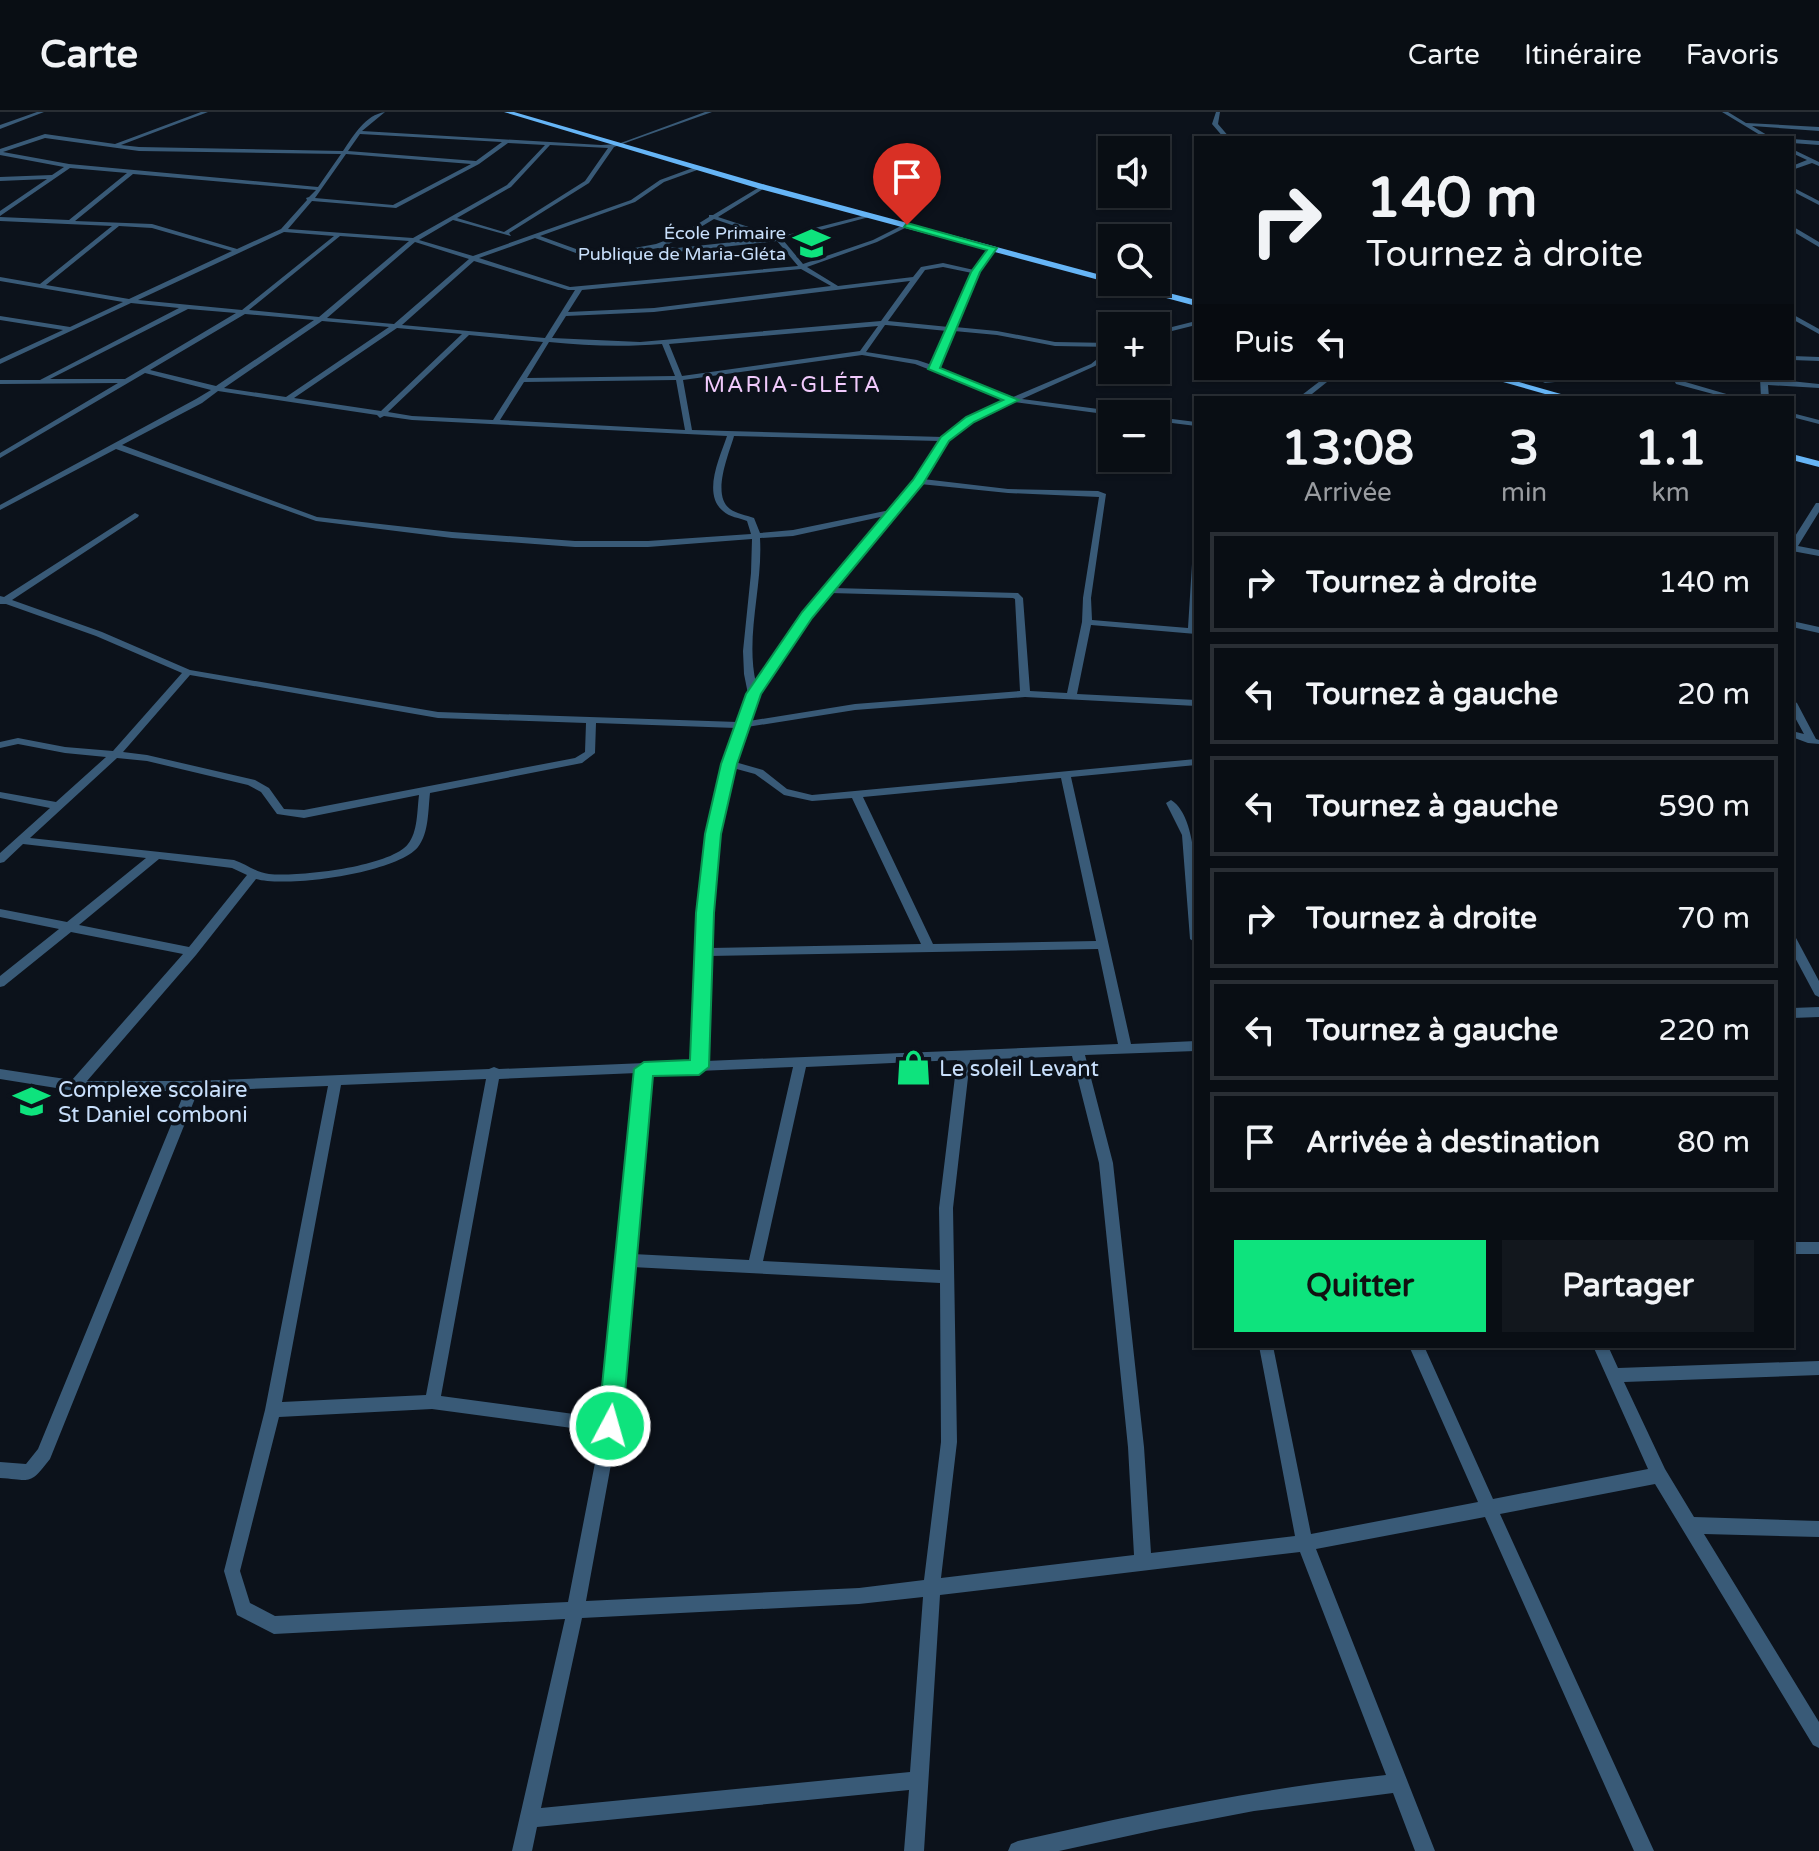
<!DOCTYPE html>
<html lang="fr">
<meta charset="utf-8">
<style>
body{margin:0;font-family:"Varela Round",sans-serif;background:#12171d;color:#f1f3f6;height:100vh;display:flex;flex-direction:column;font-size:30px;white-space:nowrap}
*{box-sizing:border-box;margin:0}
p{font-size:26px;color:#999ca0}
.icon{flex:none;width:44px;height:44px;fill:none;stroke:currentColor;stroke-width:2;stroke-linecap:round;stroke-linejoin:round}
.map{position:relative;flex:1;overflow:hidden}
.details{position:absolute;left:1194px;top:284px;width:600px;height:952px;display:flex;flex-direction:column;background:#090e14;border-radius:0px;box-shadow:0 2px 6px #0004,0 0 0 2px #292e34}
.details>*{flex:none}
.guide{position:absolute;left:1194px;top:24px;width:600px;height:244px;border-radius:0px;box-shadow:0 2px 6px #0004,0 0 0 2px #292e34;background:#090e14;color:#f1f3f6;overflow:hidden}
.fabs{position:absolute;left:1098px;top:24px;display:grid;gap:16px}
.fabs a{display:grid;place-items:center;width:72px;height:72px;border-radius:0px;background:#090e14;box-shadow:0 2px 6px #0004,0 0 0 2px #292e34;font-size:40px}
.pin{position:absolute;display:grid;place-items:center;width:68px;height:68px;color:#fff;margin:-82px -34px;border-radius:50% 50% 50% 0;rotate:-45deg;box-shadow:0 0 8px #0007}
.pin .icon{rotate:45deg}
.me{position:absolute;width:88px;margin:-44px;rotate:6deg;stroke-linejoin:round;filter:drop-shadow(0 0 6px #0008)}
.turn{display:flex;align-items:center;gap:28px;height:168px;padding:0 40px;font-size:36px}
.turn .icon{width:104px;height:104px;stroke-width:2.5}
.turn b{display:block;font-size:56px;line-height:68px}
.then{display:flex;align-items:center;height:76px;padding:0 40px;background:#0003;gap:16px;font-size:30px}
.eta{display:flex;justify-content:space-evenly;align-items:center;height:136px;text-align:center}
.eta b{font-size:48px;font-weight:700;line-height:56px}
.action{display:flex;gap:16px;margin-top:auto;padding:16px 40px}
.action a{flex:1;height:92px;border-radius:0px;background:#0ee37d;color:#111;font-size:32px;font-weight:700;line-height:92px;text-align:center}
.action a+a{background:#12171d;color:#f1f3f6}
ul{padding:0;list-style:none}
li{display:flex;align-items:center;gap:24px;height:100px;margin:0 16px 12px;padding:0 24px;border:4px solid #292e34;border-radius:0px}
li div{flex:1}
li b{display:block;font-size:30px}
li em{font-style:normal}
header{display:flex;align-items:center;gap:48px;box-sizing:border-box;height:112px;padding:0 40px;background:#090e14;border-bottom:2px solid #292e34}
header strong{font-size:38px}
nav{display:flex;gap:44px;margin-inline-start:auto;font-size:28px}
.map>svg:first-child{display:block}
</style>
<header>
<strong>Carte</strong>
<nav><a>Carte</a><a>Itinéraire</a><a>Favoris</a></nav>
</header>
<div class="map">
<svg width="1819" height="1739" viewBox="0 0 1819 1739">
<rect width="100%" height="100%" fill="#0c121b"/>
<g fill="none" stroke-linecap="round" stroke-linejoin="round">
<!-- street -->
<g fill="#395a77" fill-rule="evenodd">
<path d="M37,0H44L0,17V13Z"/>
<path d="M201,0H208L121,33L139,35L343,39C354,23 365,3 385,0L362,19L601,33L618,32L705,0H712L614,35L589,71L509,121L511,124L453,108L419,128L473,144L631,88L660,68L698,54L700,57L664,70L635,90L540,124L587,141L602,142L656,132L680,123L709,105V103H713L763,73L765,76L718,105L779,125L870,102L873,104L783,128L803,152L873,128L905,112H909V114L877,130L807,155L838,174L913,165L921,155L943,151L974,158L993,134L996,136L979,160L955,215L997,219L1055,230L1112,231V241L1095,254L1022,287L1121,300L1125,302L1112,303L1014,290L973,309L948,328L923,367L1008,377L1098,379L1106,382L1091,486L1092,508L1188,516L1192,452L1196,449V522L1091,513L1077,582L1196,588V594L1025,585L855,598L747,615L735,650L763,658L787,677L812,683L1196,647V653L1071,665L1131,932L1196,929V939L1085,943L1113,1051L1144,1335L1151,1441L1295,1424L1259,1234H1273L1311,1422L1478,1390L1409,1234H1424L1493,1387L1648,1357L1593,1234H1608L1618,1256L1819,1249V1263L1624,1270L1665,1357L1694,1405L1819,1409V1425L1704,1422L1819,1610V1636L1813,1633L1655,1372L1500,1402L1654,1739H1634L1485,1405L1316,1437L1435,1739H1415L1393,1681L1254,1699L1160,1717L1059,1739H1008L1011,1732L1018,1729C1140,1701 1262,1676 1386,1663L1300,1440L940,1483L924,1739H904L909,1678L537,1715L532,1739H512L565,1507L274,1522L237,1503L224,1459L265,1298L328,974L198,979L50,1347C29,1374 32,1368 0,1366V1350L26,1352L38,1337L185,979H75L0,967V957L72,968L183,842L71,820L4,874L0,875V864L59,817L0,805V797L67,810L146,746L23,732L4,750L0,751V741L50,696L0,686V680L56,690L106,645L65,641L18,632L0,636V630L18,626L65,635L113,639L182,561L96,524L6,492H0V484L4,485L135,401L139,403L138,405L12,488L102,520L190,558L438,600L738,610L748,582L744,562L743,539L751,461L752,427L648,435H575L452,426L316,409L116,337L0,398V393L196,287L211,278L145,261L0,346V341L118,271L0,272V268H40L179,196L131,191L0,252V247L63,218L0,208V204L70,215L123,190L0,169V165L40,172L112,114L0,109V105L69,108L127,61L70,56L0,104V99L47,67L0,69V65L52,63L64,55L0,43V37L45,22L115,32ZM360,22L502,30L476,49L348,39ZM45,26L139,39L341,42L318,75L69,52L3,40ZM508,31L545,33L507,73L413,126L288,117L312,89L396,96L479,52ZM550,33L608,36L585,69L504,120L457,106L511,75ZM346,42L471,52L393,93L315,86ZM133,62L316,78L309,85L306,86L307,88L281,117L237,137L152,112L75,109ZM714,107L771,126L677,136L664,134L684,125ZM119,114L152,116L232,139L129,187L46,173ZM284,120L334,124L242,198L138,188ZM340,124L409,129L319,205L249,198ZM535,126L584,144L602,146L658,136L677,140L777,129L798,154L570,175L479,146ZM415,130L469,147L394,212L327,206ZM474,149L568,178H575L545,226L402,213ZM943,155L972,161L949,215L888,209L925,158ZM801,157L831,174L654,196L568,200L582,178ZM910,169L881,209L640,230L552,226L566,204L654,200ZM188,197L236,201L125,267H50ZM245,202L314,208L216,274L150,258ZM322,209L389,215L286,285L224,276ZM885,213H886L947,219L932,253L917,248L866,240ZM878,214L860,239L682,264L669,232ZM397,216L462,222L381,299L294,286ZM954,219L997,223L1055,234L1112,235L1091,252L1013,285L938,256ZM469,223L543,230L493,308L412,304L388,300ZM549,230C587,234 625,235 662,232L675,264L527,266ZM862,243L915,252L1007,288L967,305L943,325L692,318L683,268ZM676,268L685,318L500,308L524,270ZM218,279L377,303L380,306L384,304L412,308L727,324C720,345 702,382 723,399C729,405 740,406 747,409L751,422L648,429H575L452,420L317,405L122,333L202,291ZM734,324L940,329L915,368L890,398L793,418L760,421L754,406C746,403 737,402 730,397C711,383 729,342 734,324ZM920,372L1008,381L1099,385L1083,486L1082,510L1067,581L1030,579L1023,486L1018,481L834,476L895,402L899,401V397ZM885,404L804,501L756,571C745,524 763,474 760,426L793,424ZM830,481L1013,486L1015,487L1020,579L855,592L749,609L758,582L810,505ZM190,563L438,606L586,611L585,640L575,646L304,698L284,697L269,676L255,668L147,643L123,640ZM596,611L736,616C724,650 713,686 708,722C695,797 696,874 693,949L499,957L494,955L489,957L194,969H87L196,843L256,767C287,776 397,761 418,735C429,721 428,698 430,681L582,651L595,641ZM117,646L147,649L248,673L261,680L277,702L304,706L419,683C417,698 418,720 408,732C390,755 298,765 269,762C257,761 246,752 234,748L30,726ZM733,656L755,662L784,683L812,689L852,686L921,832L710,836L718,722ZM1061,666L1096,829L933,832L863,685ZM159,747L232,756L247,763L189,835L79,813ZM1098,837L1118,932L706,949L709,844ZM1072,944L1099,1051L1128,1335L1134,1443L941,1466L957,1330L953,1096L970,948ZM957,948L939,1096L940,1158L763,1149L806,955ZM793,955L749,1148L633,1142L650,961ZM637,961L603,1306L441,1284L499,967ZM486,967L426,1283L282,1290L341,973ZM632,1155L940,1171L941,1330L924,1468L859,1476L586,1489L618,1314ZM432,1297L601,1320L568,1490L275,1504L250,1491L240,1459L279,1305ZM923,1485L910,1660L541,1696L582,1506L859,1492Z"/>
<path d="M1216,0H1220L1218,12L1230,26H1224L1212,12Z"/>
<path d="M1722,0H1728L1746,11L1819,15V19L1752,14L1772,26H1765Z"/>
<path d="M1792,27L1819,29V33L1792,31Z"/>
<path d="M1792,37L1819,50V54L1812,51L1792,58V54L1807,48L1792,41Z"/>
<path d="M1792,75L1819,89V93L1792,79Z"/>
<path d="M1792,114L1819,130V135L1792,119Z"/>
<path d="M1792,202L1819,217V222L1792,207Z"/>
<path d="M1196,209V213L1156,223V219Z"/>
<path d="M1792,244L1819,245V249L1792,248Z"/>
<path d="M1324,266H1332L1307,286H1298Z"/>
<path d="M1554,266H1579L1575,268L1545,271L1541,269Z"/>
<path d="M1673,266H1681L1682,269L1740,286H1728L1676,272Z"/>
<path d="M1760,266L1819,272V276L1768,273L1769,286H1761Z"/>
<path d="M1792,301L1819,308V312L1792,305Z"/>
<path d="M1156,305L1196,310V314L1156,309Z"/>
<path d="M1816,391H1819V400L1798,434L1819,438V444L1792,439V429Z"/>
<path d="M1792,509L1819,515V521L1792,515Z"/>
<path d="M1792,588L1797,591L1816,627L1819,628V632L1808,631L1792,625V619L1804,622L1792,600Z"/>
<path d="M1171,688C1202,707 1196,797 1196,831L1190,827L1182,723L1166,691Z"/>
<path d="M1792,825L1796,826L1819,869V885L1815,883L1792,840Z"/>
<path d="M1819,895V905L1792,906V896Z"/>
<rect x="1792" y="1130" width="27" height="12"/>
</g>
<!-- secondary -->
<g fill="#66b5f6" fill-rule="evenodd">
<path d="M504,0H514L766,73L1112,166V170H1126L1196,188V194L760,77Z"/>
<path d="M1489,266H1505L1575,286H1559Z"/>
<path d="M1792,342L1819,349V355L1792,348Z"/>
</g>
</g>
<!-- route -->
<path fill="#0ee37d" stroke="#099451" stroke-width="2" d="M907,111L997,136L980,160L940,256L1019,288L974,310L949,329L923,372L812,506L761,582L737,652L721,722L714,801L709,955L699,963L653,964L622,1314L618,1322L610,1325L602,1322L598,1314L634,957L644,950L690,948L696,801L705,722L721,652L746,582L802,500L913,368L941,325L966,305L1003,288L928,257L971,160L987,138L904,115Z"/>
<!-- icons -->
<defs>
<symbol id="school-bare" viewBox="-9 -9 18 18"><path d="M0-5L7-2L0 1L-7-2ZM-4 1L0 2.5L4 1V4Q0 6-4 4Z" fill="#0ee37d" stroke="#0c121b" stroke-width="2.5" paint-order="stroke"/></symbol>
<symbol id="shop-bare" viewBox="-9 -9 18 18"><path d="M-5-2.5h2.3a2.7 3.5 0 0 1 5.4 0H5L5.5 6h-11ZM-1.5-2.5h3a1.5 2.3 0 0 0-3 0Z" fill="#0ee37d" stroke="#0c121b" stroke-width="2.5" paint-order="stroke"/></symbol>
</defs>
<g fill-rule="evenodd">
<use href="#school-bare" x="786" y="106" width="51" height="51"/>
<use href="#shop-bare" x="888" y="930" width="51" height="51"/>
<use href="#school-bare" x="6" y="964" width="51" height="51"/>
</g>
<g text-anchor="middle" stroke-width="7" stroke-linejoin="round" paint-order="stroke">
<!-- far-poi labels -->
<g font-size="18" fill="#c9e0fc" stroke="#0c121b" text-anchor="end">
<text x="786" y="127">École Primaire<tspan x="786" dy="21">Publique de Maria-Gléta</tspan></text>
</g>
<!-- far-quarter labels -->
<g font-size="22" letter-spacing="2" fill="#f1cafc" stroke="#0c121b">
<text x="793" y="280">MARIA-GLÉTA</text>
</g>
<!-- poi labels -->
<g font-size="22" fill="#c9e0fc" stroke="#0c121b" text-anchor="start">
<text x="939" y="964">Le soleil Levant</text>
<text x="58" y="985">Complexe scolaire<tspan x="58" dy="25">St Daniel comboni</tspan></text>
</g>
</g>
</svg>
<div class="fabs">
<a><svg class="icon" aria-label="sound" viewBox="0 0 24 24"><path d="M4 9h4l5-4v14l-5-4H4zM17 9q2 3 0 6"/></svg></a>
<a><svg class="icon" aria-label="search" viewBox="0 0 24 24"><circle cx="10" cy="10" r="6"/><path d="M15 15l6 6"/></svg></a>
<a>+</a>
<a>−</a>
</div>
<div class="pin" style="left:907px;top:113px;background:#d93025"><svg class="icon" aria-label="arrive" viewBox="0 0 24 24"><path d="M6 21V4h12l-3 4 3 4H6"/></svg></div>
<svg class="me" style="left:610px;top:1314px" viewBox="-20 -20 40 40"><circle r="17" fill="#0ee37d" stroke="#fff" stroke-width="3"/><path d="M0-11L8 9 0 5-8 9z" fill="#fff"/></svg>
<div class="guide">
<div class="turn"><svg class="icon" aria-label="right" viewBox="0 0 24 24"><path d="M7 20v-9h11M14 6l5 5-5 5"/></svg><div><b>140 m</b>Tournez à droite</div></div>
<div class="then">Puis<svg class="icon" aria-label="left" viewBox="0 0 24 24"><path d="M17 20v-9H6M10 6l-5 5 5 5"/></svg></div>
</div>
<section class="details">
<div class="eta">
<div><b>13:08</b><p>Arrivée</p></div>
<div><b>3</b><p>min</p></div>
<div><b>1.1</b><p>km</p></div>
</div>
<ul>
<li><svg class="icon" aria-label="right" viewBox="0 0 24 24"><path d="M7 20v-9h11M14 6l5 5-5 5"/></svg><div><b>Tournez à droite</b></div><em>140 m</em></li>
<li><svg class="icon" aria-label="left" viewBox="0 0 24 24"><path d="M17 20v-9H6M10 6l-5 5 5 5"/></svg><div><b>Tournez à gauche</b></div><em>20 m</em></li>
<li><svg class="icon" aria-label="left" viewBox="0 0 24 24"><path d="M17 20v-9H6M10 6l-5 5 5 5"/></svg><div><b>Tournez à gauche</b></div><em>590 m</em></li>
<li><svg class="icon" aria-label="right" viewBox="0 0 24 24"><path d="M7 20v-9h11M14 6l5 5-5 5"/></svg><div><b>Tournez à droite</b></div><em>70 m</em></li>
<li><svg class="icon" aria-label="left" viewBox="0 0 24 24"><path d="M17 20v-9H6M10 6l-5 5 5 5"/></svg><div><b>Tournez à gauche</b></div><em>220 m</em></li>
<li><svg class="icon" aria-label="arrive" viewBox="0 0 24 24"><path d="M6 21V4h12l-3 4 3 4H6"/></svg><div><b>Arrivée à destination</b></div><em>80 m</em></li>
</ul>
<div class="action"><a>Quitter</a><a>Partager</a></div>
</section>
</div>
